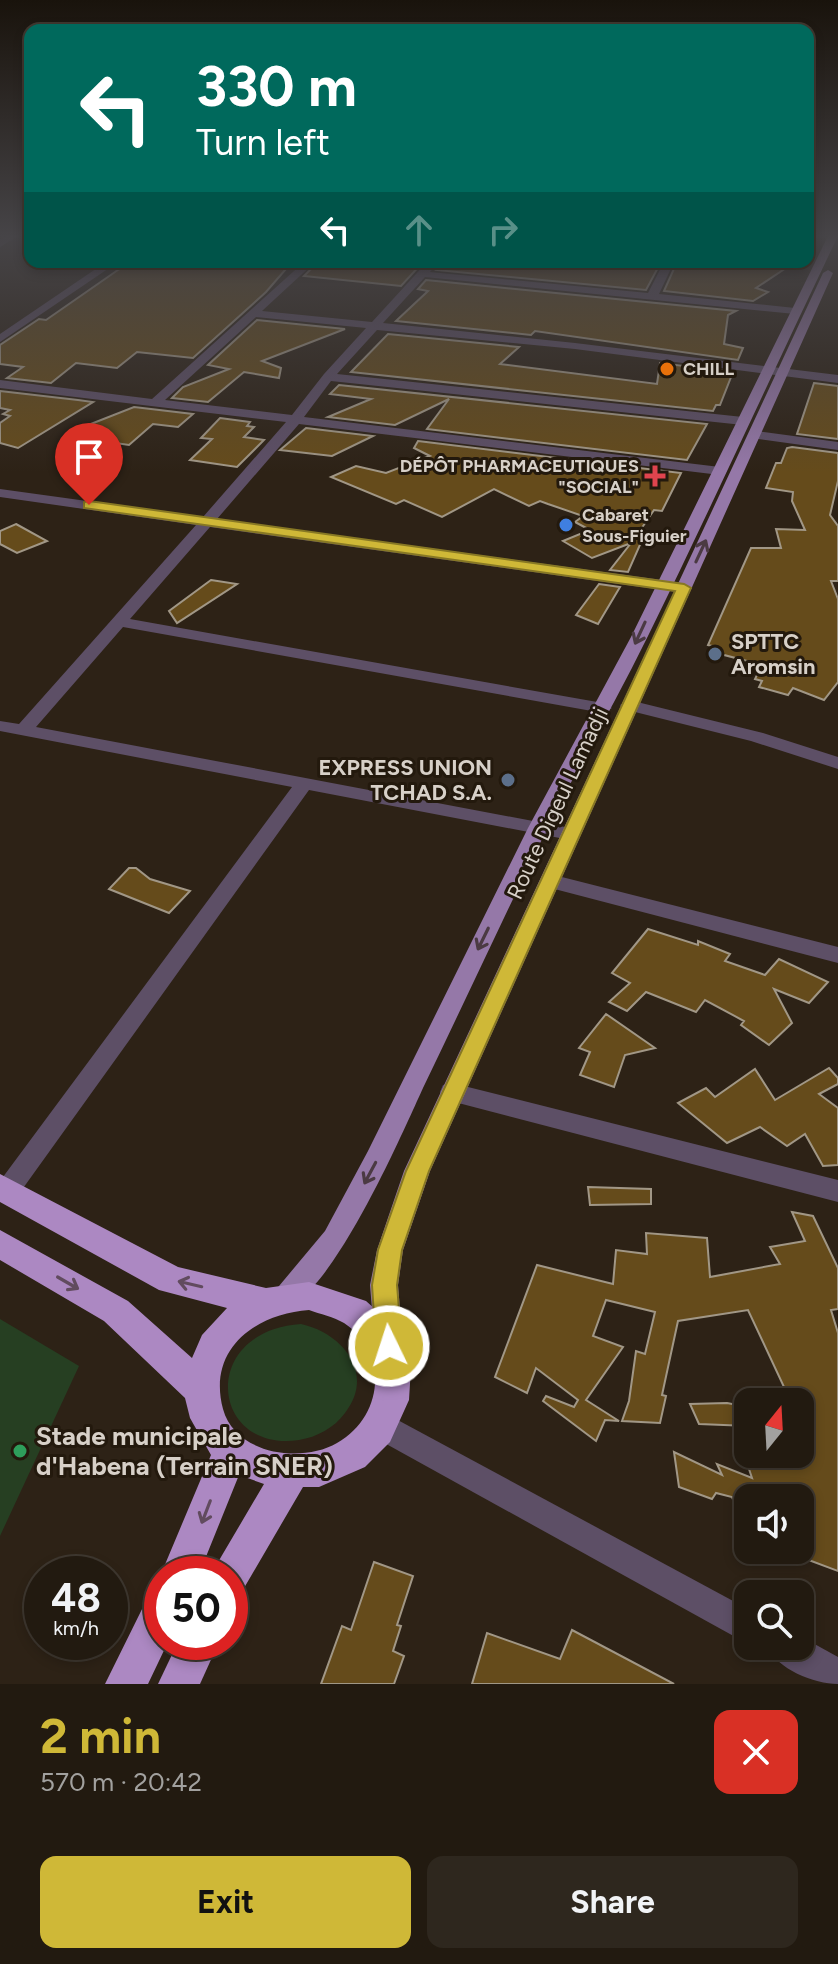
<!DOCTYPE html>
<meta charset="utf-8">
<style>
body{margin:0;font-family:Figtree,sans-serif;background:#2e271e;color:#f1f3f6;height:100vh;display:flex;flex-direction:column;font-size:30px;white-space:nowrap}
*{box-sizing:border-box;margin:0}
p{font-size:26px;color:#a2a19f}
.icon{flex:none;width:44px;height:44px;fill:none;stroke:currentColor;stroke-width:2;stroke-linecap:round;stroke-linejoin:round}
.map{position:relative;height:1684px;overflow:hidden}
.drawer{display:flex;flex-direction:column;background:#221a10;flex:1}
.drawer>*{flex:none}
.banner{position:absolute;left:24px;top:24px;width:790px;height:244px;border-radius:16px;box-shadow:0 4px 12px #0003,0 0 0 2px #3f3830;background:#00695c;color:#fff;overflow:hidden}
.needle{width:52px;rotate:18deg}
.tools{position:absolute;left:734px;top:1388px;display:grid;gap:16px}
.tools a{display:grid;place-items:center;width:80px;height:80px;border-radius:16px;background:#221a10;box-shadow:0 4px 12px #0003,0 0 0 2px #3f3830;font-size:40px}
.speed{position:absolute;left:24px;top:1556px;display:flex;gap:16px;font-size:40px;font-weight:700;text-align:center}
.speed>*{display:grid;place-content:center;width:104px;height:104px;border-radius:50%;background:#221a10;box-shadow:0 4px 12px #0003,0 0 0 2px #3f3830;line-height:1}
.speed small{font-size:20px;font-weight:400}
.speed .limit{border:12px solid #d22;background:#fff;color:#111}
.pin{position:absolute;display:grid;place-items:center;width:68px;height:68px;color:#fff;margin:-82px -34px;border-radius:50% 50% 50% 0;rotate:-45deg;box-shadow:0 0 8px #0007}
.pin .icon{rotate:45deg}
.me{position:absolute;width:88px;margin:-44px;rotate:356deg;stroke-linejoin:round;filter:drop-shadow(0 0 6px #0008)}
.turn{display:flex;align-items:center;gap:28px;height:168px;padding:0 40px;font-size:36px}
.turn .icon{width:104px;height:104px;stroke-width:2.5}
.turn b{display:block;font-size:56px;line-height:68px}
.lanes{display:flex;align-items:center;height:76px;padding:0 40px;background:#0003;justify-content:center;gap:40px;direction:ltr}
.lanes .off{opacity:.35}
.round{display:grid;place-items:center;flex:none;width:84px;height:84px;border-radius:16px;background:#2e271e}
.headline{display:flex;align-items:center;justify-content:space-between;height:136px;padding:0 40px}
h1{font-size:48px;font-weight:700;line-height:60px;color:#cfb837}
.action{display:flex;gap:16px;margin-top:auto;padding:16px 40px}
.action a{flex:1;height:92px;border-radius:16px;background:#cfb837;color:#111;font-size:32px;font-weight:700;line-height:92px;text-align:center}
.action a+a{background:#2e271e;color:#f1f3f6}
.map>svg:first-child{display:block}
</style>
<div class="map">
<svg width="838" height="1684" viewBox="0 0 838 1684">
<rect width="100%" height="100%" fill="#2d2216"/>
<!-- green -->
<g fill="#263f22">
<path d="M0,1319L79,1366L0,1536Z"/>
<path d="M301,1324C342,1333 376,1373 345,1413C334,1428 317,1437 299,1440C210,1453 198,1331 301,1324Z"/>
</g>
<!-- building -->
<g fill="#654b1b" stroke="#a19786" stroke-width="2">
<path d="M292,262L266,292L193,358L137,352L117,368L76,363L51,383L7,378L23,367L0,364V345L39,319L46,320L128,263Z"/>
<path d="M318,262H423L401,286L304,276Z"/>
<path d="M441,262H661L646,290L436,270Z"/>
<path d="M677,262H795L756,288L768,292L753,301L664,291Z"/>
<path d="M426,280L736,311L728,315L724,344L743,348L738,360L535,331L531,335L396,321L428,291L418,289Z"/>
<path d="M257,320L345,329L262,361L281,368L279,378L244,372L208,402L172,398L183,387L229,369L208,365Z"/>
<path d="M388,334L519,347L500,364L657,384L660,363L733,372L720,405H716L713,411L351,372Z"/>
<path d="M814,383L838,386V439L797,434Z"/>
<path d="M339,385L707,424L687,460L427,429L449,399L395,425L328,417L371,399L330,394Z"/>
<path d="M0,391L78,400L93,402L18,448L0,443V423L10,416L3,414L10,410L0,408Z"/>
<path d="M134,407L193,414L178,427L153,424L129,445L95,440L100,436L73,431Z"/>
<path d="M220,418L250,422L247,426L254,427L244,437L264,440L237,467L190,460L212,439L201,438Z"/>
<path d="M306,428L373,436L332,456L280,450Z"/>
<path d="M418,441L681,473L662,511L654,510L637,535L643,538L628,572L610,570L631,543L592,558L563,541L590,530L575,522L583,516L548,504L540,501L529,506L494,489L442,517L404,500L396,504L331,477L356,466L386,473L430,456L414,448Z"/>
<path d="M792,447L838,453V481L830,515L838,526V581H831L838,599V682L824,700L793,688L788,695L759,687L762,681L755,679L762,665L709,651L712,646L708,645L751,548H781L776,529L805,530L792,501L793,492L766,488L776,463H781L787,448Z"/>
<path d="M16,524L47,541L17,553L0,544V531Z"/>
<path d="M211,580L237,584L177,623L169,611Z"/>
<path d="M599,584L620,587L598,624L576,615Z"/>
<path d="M129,868H136L150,879L190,891L169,913L109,889Z"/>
<path d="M648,929L698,945V941L730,954L725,961L765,975L779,959L828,982L809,1003L774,989L792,1023L769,1045L741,1025L744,1021L705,1000L696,1012L646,992L627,1011L609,1002L630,983L612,973Z"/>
<path d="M606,1014L655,1048L625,1055L614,1087L580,1075L590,1052L579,1048Z"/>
<path d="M829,1068L838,1078V1084L819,1094L838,1108V1165L823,1166L805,1134L787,1146L760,1127L727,1143L678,1103L706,1088L715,1097L755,1069L775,1100Z"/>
<path d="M588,1187L651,1189V1204L590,1205Z"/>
<path d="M792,1212L813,1216L838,1268V1309L831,1310L838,1333V1571L806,1559L804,1498H748L747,1532L732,1497L716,1493L712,1499L679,1487L674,1452L722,1475L717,1464L752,1478L744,1454H800V1402H791L748,1310L678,1321L662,1395L666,1396L660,1423L622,1421L629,1401L636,1351L645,1354L655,1312L606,1300L593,1336L623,1347L586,1400L619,1421L605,1420L596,1441L543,1401L546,1396L574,1407L578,1400L536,1368L527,1393L495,1377L537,1265L613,1284L616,1250L647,1254L646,1233L707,1238L710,1277L780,1264L770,1247L805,1241Z"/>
<path d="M727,1403L748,1407V1426L699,1424L690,1404Z"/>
<path d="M374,1562L413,1576L397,1625L401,1626L393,1651L404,1656L394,1684H321L342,1626L351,1630Z"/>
<path d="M572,1630L674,1684H472L487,1633L560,1659Z"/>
</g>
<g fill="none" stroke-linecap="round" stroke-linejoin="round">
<!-- minor -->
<g fill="#5d4f66" fill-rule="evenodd">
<path d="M7,236H18L0,247V240Z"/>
<path d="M106,262H118L0,342V334Z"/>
<path d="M304,262H315L262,311L372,322L427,262H438L430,272L648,293L664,262H674L659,294L795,308L801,311L795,314L425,277L383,323L575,343L838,375V383L575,349L377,330L337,374L743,417L749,421L743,425L331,381L304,417L720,467L727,471L720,475L299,424L217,519L684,583L692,588L684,593L210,527L130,619L603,703L612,708L603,713L123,627L36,727L570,828L580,834L570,840L309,790L16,1198L7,1202L0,1199V1181L292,787L0,731V721L19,724L196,525L0,497V489L203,517L286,422L0,388V380L152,399ZM256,317L366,328L324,374L292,415L165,400Z"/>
<path d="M756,431L838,442V450L751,438V432Z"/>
<path d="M629,700L763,733L838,757V769L751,741L623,709L620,705Z"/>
<path d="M550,874L838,947V963L543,886L540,881L543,876Z"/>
<path d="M452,1083L838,1180V1202L443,1099L440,1092L443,1085Z"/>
<path d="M381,1411L748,1609V1644L370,1435L366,1425L370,1415Z"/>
<path d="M800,1636L838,1657V1684C814,1684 777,1669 767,1646H800Z"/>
</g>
<!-- major -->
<g fill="#9578a8" fill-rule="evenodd">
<path d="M828,236H838C774,369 713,504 648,636C616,701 580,763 548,827C505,914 465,1001 423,1088C405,1127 321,1324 273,1307L269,1298L325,1231L368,1151L528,828L631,637Z"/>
<path d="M828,270L833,273L430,1171L403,1250L398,1285L403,1346L399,1355L389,1359L379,1355L375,1346L370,1285L377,1250L404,1171L823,273Z"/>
</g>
<!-- highway -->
<g fill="#ac88c2" fill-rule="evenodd">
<path d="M0,1174L178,1267L266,1288L309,1282L366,1301L394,1326L411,1367L409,1400L390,1442L365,1467L319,1487H303L244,1588L230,1593V1574H211L264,1484L239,1475L199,1574H162V1577L161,1574L211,1455L190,1418L185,1398L104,1321L0,1260V1230L128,1301L192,1358L202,1335L227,1308L159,1290L0,1202ZM309,1310C320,1314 334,1317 344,1323C389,1352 384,1417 337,1443C301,1464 235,1454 223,1409C207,1349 255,1314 309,1310Z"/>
<path d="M162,1591V1642H168L148,1684H105L148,1597Z"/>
<path d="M178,1642H219L200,1684H158Z"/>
</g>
</g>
<!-- one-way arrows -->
<defs><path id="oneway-shaft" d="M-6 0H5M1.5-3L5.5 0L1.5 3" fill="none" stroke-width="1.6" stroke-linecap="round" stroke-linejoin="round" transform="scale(2)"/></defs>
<g stroke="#4b3a43">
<use href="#oneway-shaft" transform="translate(701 551) rotate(-65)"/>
<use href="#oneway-shaft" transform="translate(640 633) rotate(115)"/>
<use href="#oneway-shaft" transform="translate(483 939) rotate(116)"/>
<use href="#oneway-shaft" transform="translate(370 1173) rotate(118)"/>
</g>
<g stroke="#614b5e">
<use href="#oneway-shaft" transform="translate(68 1283) rotate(30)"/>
<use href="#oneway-shaft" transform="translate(190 1284) rotate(-167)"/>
<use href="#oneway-shaft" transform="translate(206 1512) rotate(111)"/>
</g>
<!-- sky -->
<linearGradient id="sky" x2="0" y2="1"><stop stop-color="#19130c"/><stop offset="0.5" stop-color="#464447"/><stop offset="1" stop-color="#464447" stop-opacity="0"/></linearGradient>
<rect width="838" height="472" fill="url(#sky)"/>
<!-- route -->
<path fill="#cfb837" stroke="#877824" stroke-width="2" d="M89,501L684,584L691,588L429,1171L402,1250L397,1285L402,1346L398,1354L389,1358L380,1354L376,1346L372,1285L378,1250L406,1171L675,591L84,508V502Z"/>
<!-- markers -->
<circle fill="#e8710a" stroke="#23190d" stroke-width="3" cx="667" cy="369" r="8"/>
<path fill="#e0444e" stroke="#23190d" stroke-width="3" d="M651 464h8v8h8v8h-8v8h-8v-8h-8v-8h8z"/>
<circle fill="#3f7fe0" stroke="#23190d" stroke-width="3" cx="566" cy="525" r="8"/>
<g fill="#5c6f8a" stroke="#23190d" stroke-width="3">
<circle cx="715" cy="654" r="8"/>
<circle cx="508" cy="780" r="8"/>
</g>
<circle fill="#2e9e5b" stroke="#23190d" stroke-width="3" cx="20" cy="1451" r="8"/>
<g text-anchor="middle" stroke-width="6" stroke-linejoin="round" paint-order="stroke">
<!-- far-poi labels -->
<g font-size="18" font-weight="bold" fill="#d7d0c8" stroke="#23190d" text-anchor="start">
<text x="683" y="375">CHILL</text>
<text x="639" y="472" text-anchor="end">DÉPÔT PHARMACEUTIQUES<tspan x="639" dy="21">"SOCIAL"</tspan></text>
<text x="582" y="521">Cabaret<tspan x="582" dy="21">Sous-Figuier</tspan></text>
</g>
<!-- poi labels -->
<g font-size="22" font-weight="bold" fill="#d7d0c8" stroke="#23190d" text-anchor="start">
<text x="731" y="649">SPTTC<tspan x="731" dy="25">Aromsin</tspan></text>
<text x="492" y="775" text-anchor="end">EXPRESS UNION<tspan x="492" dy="25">TCHAD S.A.</tspan></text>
</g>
<!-- street labels -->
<g font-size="22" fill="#d7d0c8" stroke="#23190d">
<text transform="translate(557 803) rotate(-65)" y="8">Route Digeul Lamadji</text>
</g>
<!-- near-poi labels -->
<g font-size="26" font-weight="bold" fill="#d7d0c8" stroke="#23190d" text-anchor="start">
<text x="36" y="1445">Stade municipale<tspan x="36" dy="30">d'Habena (Terrain SNER)</tspan></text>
</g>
</g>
</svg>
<div class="tools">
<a><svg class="needle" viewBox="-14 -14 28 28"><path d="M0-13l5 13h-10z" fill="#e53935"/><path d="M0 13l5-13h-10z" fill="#a2a19f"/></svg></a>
<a><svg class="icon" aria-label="sound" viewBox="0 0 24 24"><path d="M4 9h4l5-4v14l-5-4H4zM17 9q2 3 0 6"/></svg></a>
<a><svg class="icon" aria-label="search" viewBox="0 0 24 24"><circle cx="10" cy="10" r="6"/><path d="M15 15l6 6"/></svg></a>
</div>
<div class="speed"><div>48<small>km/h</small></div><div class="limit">50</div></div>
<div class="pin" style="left:89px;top:505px;background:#d93025"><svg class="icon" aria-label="arrive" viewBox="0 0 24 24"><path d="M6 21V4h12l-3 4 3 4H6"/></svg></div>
<svg class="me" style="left:389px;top:1346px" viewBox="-20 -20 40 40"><circle r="17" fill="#cfb837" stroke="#fff" stroke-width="3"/><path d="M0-11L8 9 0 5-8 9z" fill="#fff"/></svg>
<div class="banner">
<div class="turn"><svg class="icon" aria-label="left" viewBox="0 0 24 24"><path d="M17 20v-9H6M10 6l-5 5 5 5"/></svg><div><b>330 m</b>Turn left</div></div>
<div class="lanes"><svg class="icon" aria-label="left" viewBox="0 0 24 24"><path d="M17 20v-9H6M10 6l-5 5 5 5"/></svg><svg class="icon off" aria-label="ahead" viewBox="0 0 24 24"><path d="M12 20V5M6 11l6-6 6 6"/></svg><svg class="icon off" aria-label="right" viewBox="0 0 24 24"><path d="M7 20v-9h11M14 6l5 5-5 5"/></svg></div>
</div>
</div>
<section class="drawer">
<div class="headline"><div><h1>2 min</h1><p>570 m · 20:42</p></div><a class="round" style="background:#d93025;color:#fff"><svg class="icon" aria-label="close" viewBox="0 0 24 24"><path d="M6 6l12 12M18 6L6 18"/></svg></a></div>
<div class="action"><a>Exit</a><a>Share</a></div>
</section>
